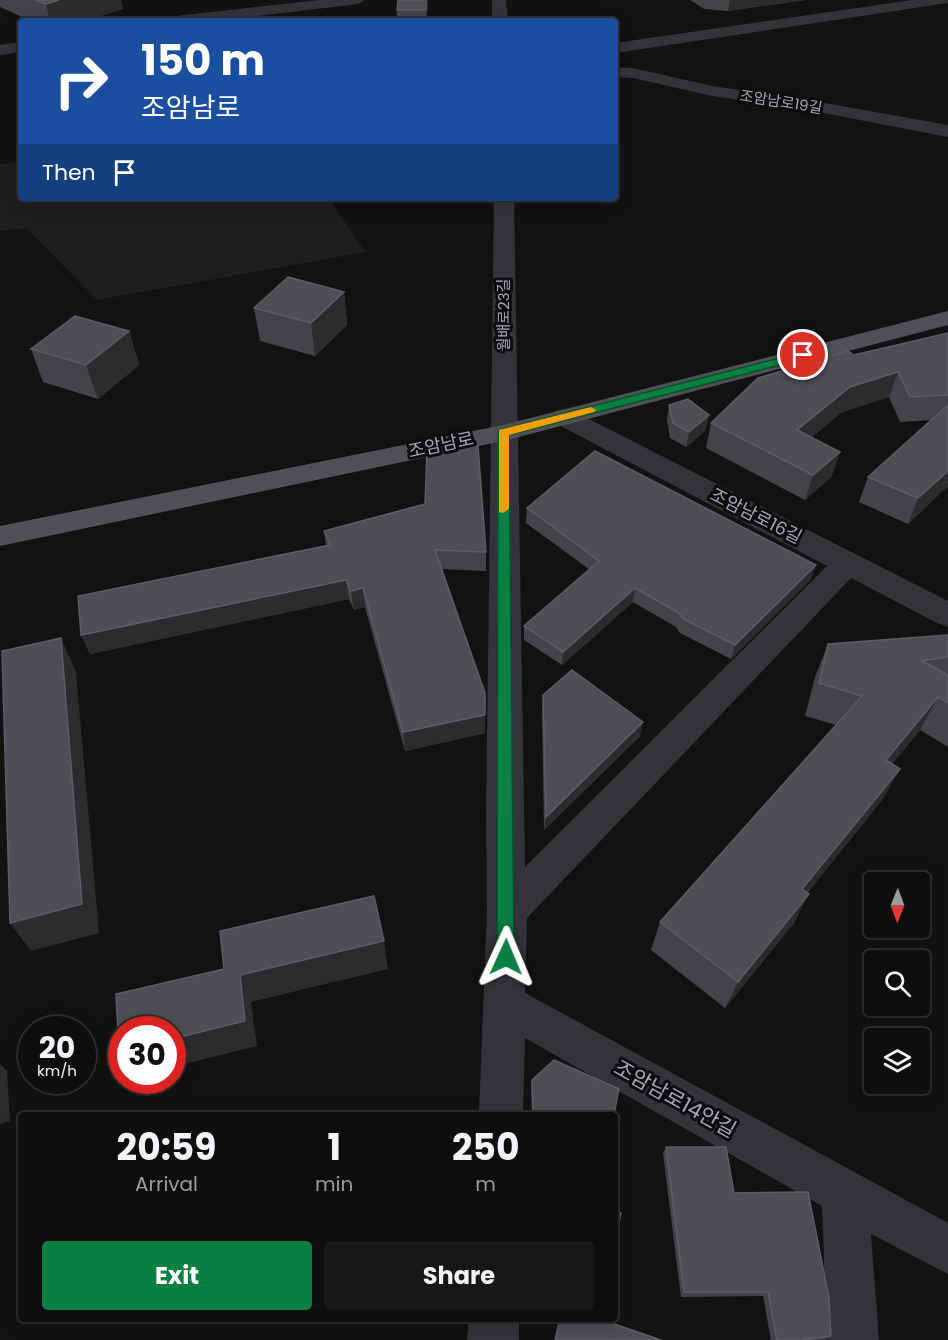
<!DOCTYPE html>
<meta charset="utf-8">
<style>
body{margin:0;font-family:Poppins,"Noto Sans KR",sans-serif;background:#171717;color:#f1f3f6;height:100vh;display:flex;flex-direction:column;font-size:22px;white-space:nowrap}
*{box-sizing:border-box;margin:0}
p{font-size:20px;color:#9b9c9e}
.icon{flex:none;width:33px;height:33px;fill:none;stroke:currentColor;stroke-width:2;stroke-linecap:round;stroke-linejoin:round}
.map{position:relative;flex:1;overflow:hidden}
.details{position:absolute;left:18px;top:1112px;width:600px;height:210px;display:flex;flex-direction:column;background:#0e0e0e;border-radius:6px;box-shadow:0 3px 15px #0003,0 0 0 2px #2e2e2e}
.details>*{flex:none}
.banner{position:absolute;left:18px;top:18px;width:600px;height:183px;border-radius:6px;box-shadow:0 3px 15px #0003,0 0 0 2px #2e2e2e;background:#1a4fa0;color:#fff;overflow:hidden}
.needle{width:39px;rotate:181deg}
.fabs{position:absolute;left:864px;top:872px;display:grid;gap:12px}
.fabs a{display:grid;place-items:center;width:66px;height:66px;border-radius:6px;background:#0e0e0e;box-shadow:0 3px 15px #0003,0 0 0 2px #2e2e2e;font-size:30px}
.speed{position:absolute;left:18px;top:1016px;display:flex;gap:12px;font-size:30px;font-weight:700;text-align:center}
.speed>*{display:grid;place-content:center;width:78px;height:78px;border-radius:50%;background:#0e0e0e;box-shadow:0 3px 15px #0003,0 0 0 2px #2e2e2e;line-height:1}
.speed small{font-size:15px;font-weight:400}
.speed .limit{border:9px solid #d22;background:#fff;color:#111}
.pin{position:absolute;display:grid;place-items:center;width:51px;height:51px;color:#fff;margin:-26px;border:3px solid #fff;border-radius:50%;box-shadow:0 2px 6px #0007}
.me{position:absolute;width:66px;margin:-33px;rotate:1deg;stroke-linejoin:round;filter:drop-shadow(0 0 4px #0008)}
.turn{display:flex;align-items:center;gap:21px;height:126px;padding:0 24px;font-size:27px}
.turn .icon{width:78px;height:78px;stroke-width:2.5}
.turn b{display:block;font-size:42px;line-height:51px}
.then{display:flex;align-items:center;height:57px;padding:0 24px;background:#0003;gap:12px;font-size:22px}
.eta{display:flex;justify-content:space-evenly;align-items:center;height:102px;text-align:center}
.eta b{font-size:36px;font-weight:700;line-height:42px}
.button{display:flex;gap:12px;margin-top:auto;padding:12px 24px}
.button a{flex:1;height:69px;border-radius:6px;background:#0b8043;color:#fff;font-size:24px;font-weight:700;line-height:69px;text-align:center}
.button a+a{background:#171717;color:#f1f3f6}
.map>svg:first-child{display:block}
</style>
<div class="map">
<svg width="948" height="1340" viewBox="0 0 948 1340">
<rect width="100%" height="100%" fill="#121213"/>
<!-- built -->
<path fill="#1e1e20" d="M21,161V198H328L366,252L97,300L26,228L0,231V164Z"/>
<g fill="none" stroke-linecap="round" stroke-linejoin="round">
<!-- minor -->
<g fill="#333438" fill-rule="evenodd">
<path d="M319,0H365L358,4L216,21H168L176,16Z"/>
<path d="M492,0H506L508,21H492Z"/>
<path d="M912,0H948V3L615,53V43Z"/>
<path d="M21,42V52L0,55V45Z"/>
<path d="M615,67L633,68L712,86L808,100L948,125V137L808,110L712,96L633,78L615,77Z"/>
<path d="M494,198H514L525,867L827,566L555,423L551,417L555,411L564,409L573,411L948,601V627L937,623L851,578L527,918L525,993L948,1223V1274L871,1234L879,1340H827L822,1206L525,1038L523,1114H479L487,911L486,816Z"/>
<path d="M469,1318H519V1340H467Z"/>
</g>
<!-- major -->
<path fill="#4f5157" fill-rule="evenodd" d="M948,311V325L503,441L0,546V526L503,425Z"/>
</g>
<!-- wall -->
<g fill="#434448">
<path d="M0,0H121L123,9L84,21H31L0,7Z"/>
<path d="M428,0L427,21H397V10Z"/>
<path d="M690,0H805L728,11L704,9Z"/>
<path d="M344,292L347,325L315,356L260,341L254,308Z"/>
<path d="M129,331L139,365L98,399L43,382L31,349Z"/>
<path d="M948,333V486L908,524L859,502L868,477L931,420L900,422L889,397L842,412L811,437L840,452L831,477L805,500L706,448L711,423L854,355Z"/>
<path d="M669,405L706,430L686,447L670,438L667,420Z"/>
<path d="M425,504L486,552V571L442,569L485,733L405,751L365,607L354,610L349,599L90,654L81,635L326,546L324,531Z"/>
<path d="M527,508L816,565L811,579L731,659L680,633L676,627L633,602L562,665L524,640V626L590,570L526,523Z"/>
<path d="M948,635V747L920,730L892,764L900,769L882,800L807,893L794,923L725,1008L651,950L660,922L836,725L805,716L815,677L828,644Z"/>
<path d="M543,695L640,736L544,830L542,709Z"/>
<path d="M532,1080L614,1114H532L531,1087Z"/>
<path d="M666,1147L734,1193L831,1336L825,1340H771L763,1296L681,1297L663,1153Z"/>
</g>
<!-- shaded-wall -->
<g fill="#2b2c2e">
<path d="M59,0H121L123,9L84,21H50L46,4Z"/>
<path d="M426,0H428L427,21H426Z"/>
<path d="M730,0H805L728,11Z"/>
<path d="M344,292L347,325L315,356L311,323Z"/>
<path d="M129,331L139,365L98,399L86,365Z"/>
<path d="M898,372L889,397L842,412L790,456L797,430L850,387Z"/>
<path d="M709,415L706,430L686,447L689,432Z"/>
<path d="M840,452L831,477L805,500L813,475Z"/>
<path d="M948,471V486L908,524L918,498Z"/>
<path d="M816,565L811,579L731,659L735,645Z"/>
<path d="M346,580L349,599L90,654L81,635Z"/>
<path d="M363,588L365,607L354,610L351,591Z"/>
<path d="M635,588L633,602L562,665L563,652Z"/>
<path d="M61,638L76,672L99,933L31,951L10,923Z"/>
<path d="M938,697L920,730L869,792L886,760Z"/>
<path d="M485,715V733L405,751L403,732Z"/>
<path d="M643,722L640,736L544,830L546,817Z"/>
<path d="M900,769L882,800L787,917L802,889Z"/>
<path d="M809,894L794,923L725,1008L738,982Z"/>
<path d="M384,941L388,969L251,1002L257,1046L172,1067V1039L240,975Z"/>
<path d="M0,1064L7,1071L10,1121L0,1124Z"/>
</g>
<!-- building -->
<g fill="#4e4f54" stroke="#5b5d63" stroke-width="1.5">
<path d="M36,0H59L46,4Z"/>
<path d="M398,0H426V10H397Z"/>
<path d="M288,277L344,292L311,323L254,308Z"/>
<path d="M75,316L129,331L86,365L31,349Z"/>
<path d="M948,333V395L910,397L898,372L850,387L797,430L840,452L813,475L711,423L758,378L848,351L854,355Z"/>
<path d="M688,399L709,415L689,432L673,423L669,405Z"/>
<path d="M948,405V471L918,498L868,477Z"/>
<path d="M463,444L478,446L486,552L435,550L485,693V715L403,732L363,588L351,591L346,580L81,635L78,596L330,545L324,531L425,504L427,450Z"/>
<path d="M595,451L816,565L735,645L683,619L679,613L635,588L563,652L524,626L599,561L527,508Z"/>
<path d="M948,635V657L922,661L948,675V703L938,697L886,760L900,769L802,889L809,894L738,982L660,922L862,696L819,683L828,644Z"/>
<path d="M61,638L82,904L10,923L2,651Z"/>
<path d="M572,670L643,722L546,817L543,695Z"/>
<path d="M374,896L384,941L240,975L245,1021L172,1039V1029H122V1051L119,1052L116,994L224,969L220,931Z"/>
<path d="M554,1060L619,1089L614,1114H533L532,1080Z"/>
<path d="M666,1147H726L734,1193L808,1192L829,1298L831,1336L799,1340H777L768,1292H684Z"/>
<path d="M615,1211L621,1213L615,1243Z"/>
<path d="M560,1318H597L661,1340H555Z"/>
</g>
<!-- route -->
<path fill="#0b8043" stroke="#07532c" stroke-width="1.5" d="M803,352L808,355L807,358L509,435L514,957L511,963L506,965L500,963L497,957L498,433L499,430Z"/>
<!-- slow -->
<path fill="#f59e0b" d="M591,407L596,410L594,412L509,435V509L503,513L499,512V430Z"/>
<g text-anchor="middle" stroke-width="6" stroke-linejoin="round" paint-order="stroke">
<!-- far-street labels -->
<g font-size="15" fill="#a4a8b4" stroke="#0d0d0e">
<text transform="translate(781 102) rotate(9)" y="5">조암남로19길</text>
<text transform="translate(504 315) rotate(-90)" y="5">월배로23길</text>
</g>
<!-- street labels -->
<g font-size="18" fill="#a4a8b4" stroke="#0d0d0e">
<text transform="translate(441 445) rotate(-12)" y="6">조암남로</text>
<text transform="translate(756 516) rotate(27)" y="6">조암남로16길</text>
</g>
<!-- near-street labels -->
<g font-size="21" fill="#a4a8b4" stroke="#0d0d0e">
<text transform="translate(675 1099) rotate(29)" y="7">조암남로14안길</text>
</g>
</g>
</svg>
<div class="fabs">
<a><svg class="needle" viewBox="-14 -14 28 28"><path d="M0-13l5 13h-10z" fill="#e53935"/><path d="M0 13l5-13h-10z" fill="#9b9c9e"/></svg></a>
<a><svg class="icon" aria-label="search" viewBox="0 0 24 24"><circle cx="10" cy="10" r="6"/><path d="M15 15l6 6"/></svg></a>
<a><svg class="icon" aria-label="layers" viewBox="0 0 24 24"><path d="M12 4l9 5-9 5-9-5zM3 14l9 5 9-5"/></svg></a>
</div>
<div class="speed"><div>20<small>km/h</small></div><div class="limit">30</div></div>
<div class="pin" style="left:803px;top:355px;background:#d93025"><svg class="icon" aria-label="arrive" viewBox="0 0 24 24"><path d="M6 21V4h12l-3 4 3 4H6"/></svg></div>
<svg class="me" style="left:506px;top:957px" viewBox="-20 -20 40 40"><path d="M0-17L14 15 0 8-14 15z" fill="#0b8043" stroke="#fff" stroke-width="4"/></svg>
<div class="banner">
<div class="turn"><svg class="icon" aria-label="right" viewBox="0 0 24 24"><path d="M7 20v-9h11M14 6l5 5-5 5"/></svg><div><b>150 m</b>조암남로</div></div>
<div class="then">Then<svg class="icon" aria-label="arrive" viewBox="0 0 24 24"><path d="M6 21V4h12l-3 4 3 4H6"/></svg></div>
</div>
<section class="details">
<div class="eta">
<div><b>20:59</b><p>Arrival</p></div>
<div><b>1</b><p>min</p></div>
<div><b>250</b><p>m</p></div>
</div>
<div class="button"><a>Exit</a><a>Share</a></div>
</section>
</div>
